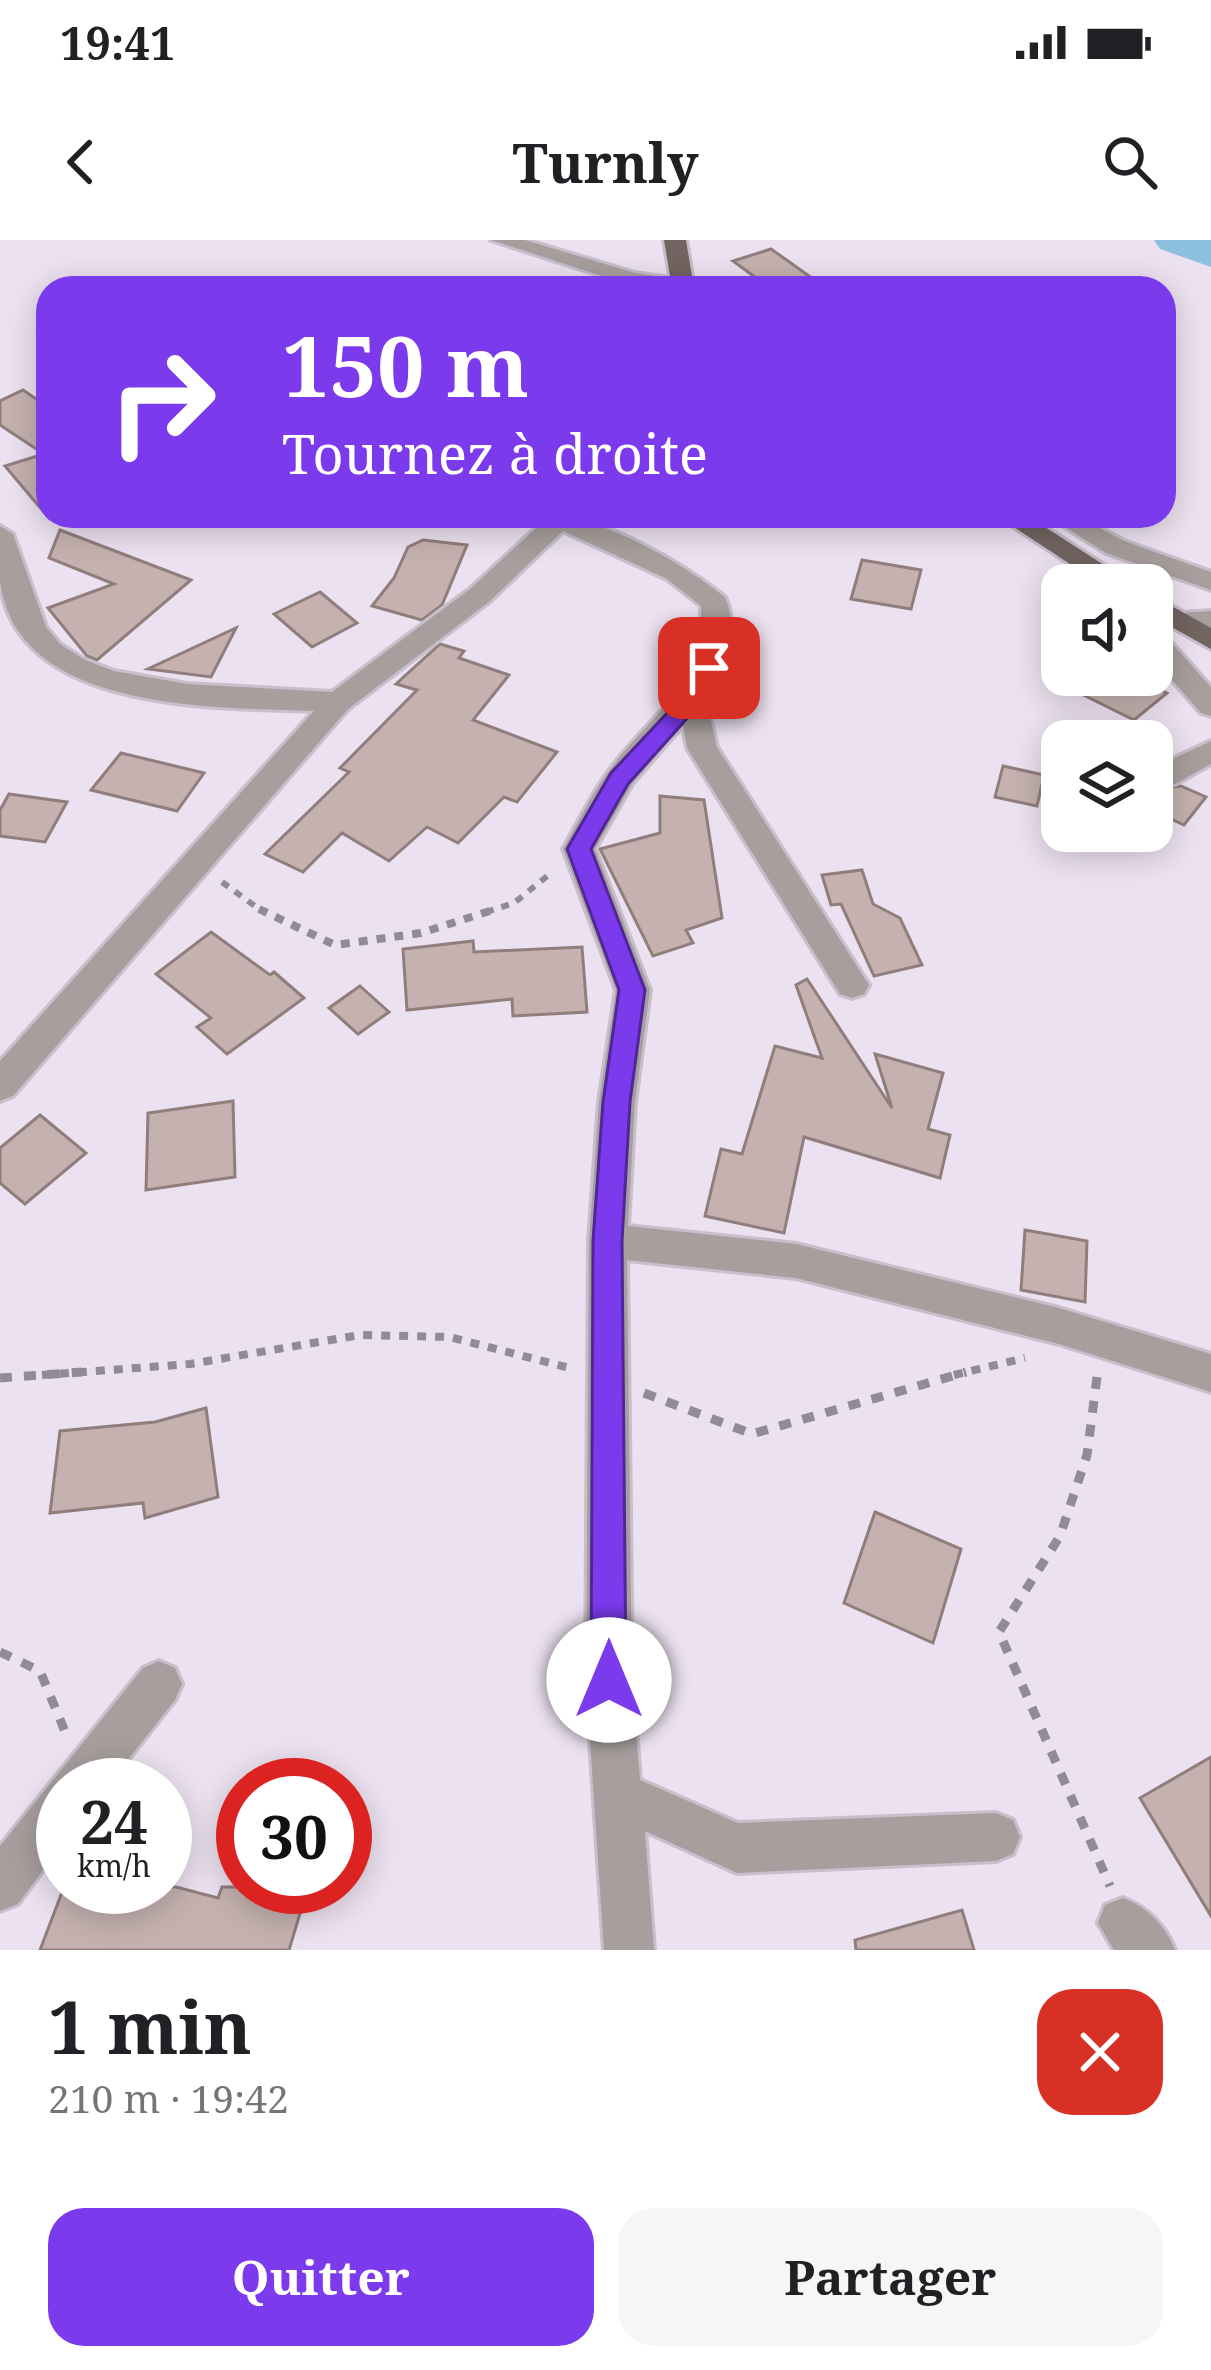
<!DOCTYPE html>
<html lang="fr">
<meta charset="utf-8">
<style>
body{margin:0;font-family:"Noto Serif",serif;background:#f6f6f6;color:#202124;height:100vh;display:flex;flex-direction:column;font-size:45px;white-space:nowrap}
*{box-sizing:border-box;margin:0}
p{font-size:39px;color:#757577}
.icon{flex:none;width:66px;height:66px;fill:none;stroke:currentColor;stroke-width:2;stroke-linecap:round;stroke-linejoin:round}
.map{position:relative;height:1710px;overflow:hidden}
.sheet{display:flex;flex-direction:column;background:#fff;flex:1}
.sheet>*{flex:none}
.banner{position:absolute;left:36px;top:36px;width:1140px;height:252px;border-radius:36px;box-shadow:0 6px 30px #0003;background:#7c3aed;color:#fff;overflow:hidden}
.buttons{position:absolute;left:1041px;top:324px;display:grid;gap:24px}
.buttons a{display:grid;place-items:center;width:132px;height:132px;border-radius:24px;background:#fff;box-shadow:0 6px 30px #0003;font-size:60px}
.speed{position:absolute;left:36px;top:1518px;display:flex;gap:24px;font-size:60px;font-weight:700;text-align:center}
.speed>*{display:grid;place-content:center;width:156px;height:156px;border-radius:50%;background:#fff;box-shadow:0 6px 30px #0003;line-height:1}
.speed small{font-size:30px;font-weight:400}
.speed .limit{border:18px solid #d22;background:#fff;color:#111}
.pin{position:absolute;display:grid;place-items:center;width:102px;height:102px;color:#fff;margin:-51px;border-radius:24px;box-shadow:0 6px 18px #0006}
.me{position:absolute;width:132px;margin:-66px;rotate:0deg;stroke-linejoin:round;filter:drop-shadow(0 0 9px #0008)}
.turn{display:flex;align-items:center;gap:42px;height:252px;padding:0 48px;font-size:54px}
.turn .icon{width:156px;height:156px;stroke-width:2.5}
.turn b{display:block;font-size:84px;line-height:102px}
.round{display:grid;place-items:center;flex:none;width:126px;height:126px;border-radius:36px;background:#f6f6f6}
.headline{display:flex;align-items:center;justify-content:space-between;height:204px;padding:0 48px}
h1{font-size:72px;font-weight:700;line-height:90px}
.button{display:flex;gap:24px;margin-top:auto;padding:24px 48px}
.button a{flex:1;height:138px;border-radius:36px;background:#7c3aed;color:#fff;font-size:48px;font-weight:700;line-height:138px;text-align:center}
.button a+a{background:#f6f6f6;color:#202124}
.status{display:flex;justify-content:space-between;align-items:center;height:84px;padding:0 60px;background:#fff;direction:ltr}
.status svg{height:33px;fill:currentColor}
header{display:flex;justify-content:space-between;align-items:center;height:156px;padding:0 48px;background:#fff;font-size:54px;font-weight:700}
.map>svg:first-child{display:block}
</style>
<div class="status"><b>19:41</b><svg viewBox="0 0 49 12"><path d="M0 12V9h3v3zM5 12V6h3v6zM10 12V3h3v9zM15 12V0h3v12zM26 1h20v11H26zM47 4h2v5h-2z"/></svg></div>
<header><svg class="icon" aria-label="back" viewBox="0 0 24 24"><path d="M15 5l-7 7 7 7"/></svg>Turnly<svg class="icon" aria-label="search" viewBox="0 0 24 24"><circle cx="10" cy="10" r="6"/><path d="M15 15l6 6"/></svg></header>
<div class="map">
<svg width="1211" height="1710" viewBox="0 0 1211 1710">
<rect width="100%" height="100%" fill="#ece1f0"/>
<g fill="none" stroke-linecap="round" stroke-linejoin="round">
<!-- river -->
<path fill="#8dc1df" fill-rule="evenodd" d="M1154,0H1211V27L1160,9Z"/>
</g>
<!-- building -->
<g fill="#c5b2b0" stroke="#907e7c" stroke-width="3">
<path d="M771,9L826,48H770L733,21Z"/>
<path d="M23,150L48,167V277L5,226L44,214L0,185V161Z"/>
<path d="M60,290L191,340L97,420L87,416L48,368L114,344L49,318Z"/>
<path d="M423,300L467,305L442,365L422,380L372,366L394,338L408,307Z"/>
<path d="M862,320L921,330L911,369L851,359Z"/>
<path d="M320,352L357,383L312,407L274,374Z"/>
<path d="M236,388L211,437L148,429Z"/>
<path d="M440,404L464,411L459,418L509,435L473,480L557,512L517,562L504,557L458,603L427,587L389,621L342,593L303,632L265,614L349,532L340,528L417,450L396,444Z"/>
<path d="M1043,435H1129L1167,453L1134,480Z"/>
<path d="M121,513L204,533L177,571L91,550Z"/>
<path d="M1003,526L1044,535L1037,566L995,557Z"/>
<path d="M1181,546L1206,557L1184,585L1152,570V562L1162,548Z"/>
<path d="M9,554L67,562L45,602L0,596V570Z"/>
<path d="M660,556L704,560L722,678L686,690L693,703L653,716L600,609L660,593Z"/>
<path d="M862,630L873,664L900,678L922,725L874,736L841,664L831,665L822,635Z"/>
<path d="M211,692L270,735L274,732L304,758L227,814L197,787L211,778L156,734Z"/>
<path d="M473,701L474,712L582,707L587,772L513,776L512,759L407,770L403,709Z"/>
<path d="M807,739L892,868L875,814L943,833L928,889L950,895L940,938L804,897L784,993L705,976L721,909L742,914L775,806L822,818L796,745Z"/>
<path d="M360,746L389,772L358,794L329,768Z"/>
<path d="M233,861L235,937L146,950L148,873Z"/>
<path d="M40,875L86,913L25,964L0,943V908Z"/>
<path d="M1025,990L1087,1001L1085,1062L1021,1050Z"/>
<path d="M206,1168L218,1257L145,1278L143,1263L50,1273L60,1191L155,1182Z"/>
<path d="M875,1272L961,1309L933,1403L844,1363Z"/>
<path d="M1211,1517V1676L1140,1558Z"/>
<path d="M64,1647H176L218,1658L222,1647H308L289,1710H40Z"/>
<path d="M962,1670L974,1710H856L855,1700Z"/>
</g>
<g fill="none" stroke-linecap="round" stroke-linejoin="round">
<defs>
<g id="minor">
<path d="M491,0H525L635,33L689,41L692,46H633Z"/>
<path d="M549,276C602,276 681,322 725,357C740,390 724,428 705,457L717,507L869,745L864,754L852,758L840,754L687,508L683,485L632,544L595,609L650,750L635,862L628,986L796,1004L1059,1068L1211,1114V1152L1059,1104L796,1038L627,1020L632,1440L640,1540L738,1583L996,1573L1013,1580L1020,1597L1013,1614L996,1621L737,1633L645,1591L654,1710H604L586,1440L589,1001L599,862L616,750L563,609C579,582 592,552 612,527C655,470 705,446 701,366L667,339L563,291L490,361L348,469L13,856L0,861V821L314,471C216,467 16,473 0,341C0,324 0,304 0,286L13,294L46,387L60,404L85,420L114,431L187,444L332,452L470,349Z"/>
<path d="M1048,276H1078L1124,301L1211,332V350L1106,313Z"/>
<path d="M1152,357L1164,359L1168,382L1182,373L1211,371V389L1182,391L1168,382L1169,400L1211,447V476L1201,473L1152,417Z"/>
<path d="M1211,501V524L1175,544H1153V528Z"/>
<path d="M159,1421L175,1428L182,1444L175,1460L108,1545H63V1603L18,1664L0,1671V1606L143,1428Z"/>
<path d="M1123,1658C1148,1668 1165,1685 1175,1710H1114L1098,1683L1105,1665Z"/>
</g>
<g id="major">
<path d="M664,0H686L694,48H672Z"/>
<path d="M997,276H1028L1135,345H1102Z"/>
<path d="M1152,355L1211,388V409L1152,376Z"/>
</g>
</defs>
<!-- minor casing -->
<use href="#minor" stroke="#c8becc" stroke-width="6"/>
<!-- major casing -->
<use href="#major" stroke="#c8becc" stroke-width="6"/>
<!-- path-far2 -->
<g stroke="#928b95" stroke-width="6" stroke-dasharray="8 8" stroke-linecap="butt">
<path d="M222,642L263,672"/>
<path d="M486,672L514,663L551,633"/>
</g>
<!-- path-far1 -->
<g stroke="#928b95" stroke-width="8" stroke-dasharray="9 9" stroke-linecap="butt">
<path d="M259,669L335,705L421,693L496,669"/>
<path d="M42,1135L190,1124L360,1095L450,1097L573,1129"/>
<path d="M954,1135L1025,1118"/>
</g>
<!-- path -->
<g stroke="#928b95" stroke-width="9" stroke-dasharray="12 12" stroke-linecap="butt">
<path d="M1097,1137L1087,1215L1060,1296L999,1392L1110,1646"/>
<path d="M0,1138L82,1132"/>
<path d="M644,1153L752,1194L966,1132"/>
<path d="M0,1412L40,1431L66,1494"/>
</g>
<!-- minor -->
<use href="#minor" fill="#a79f9d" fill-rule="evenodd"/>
<!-- major -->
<use href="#major" fill="#726461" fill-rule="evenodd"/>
</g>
<!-- route -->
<path fill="#7c3aed" stroke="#51269a" stroke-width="3" d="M709,421L720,428L699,465L628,544L591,609L645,750L630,862L622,1001L626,1440L621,1453L609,1458L596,1453L591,1440L593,1001L603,862L619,750L567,609L611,533L683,456L701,423Z"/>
</svg>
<div class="buttons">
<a><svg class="icon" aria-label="sound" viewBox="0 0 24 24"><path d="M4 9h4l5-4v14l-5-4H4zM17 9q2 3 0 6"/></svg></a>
<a><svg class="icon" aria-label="layers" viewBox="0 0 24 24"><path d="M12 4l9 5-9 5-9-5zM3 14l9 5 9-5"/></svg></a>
</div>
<div class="speed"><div>24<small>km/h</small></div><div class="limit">30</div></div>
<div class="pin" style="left:709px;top:428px;background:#d93025"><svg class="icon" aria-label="arrive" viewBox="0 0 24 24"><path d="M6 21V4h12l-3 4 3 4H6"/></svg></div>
<svg class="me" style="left:609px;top:1440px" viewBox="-20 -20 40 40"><circle r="19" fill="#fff"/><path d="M0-13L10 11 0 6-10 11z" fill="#7c3aed"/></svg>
<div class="banner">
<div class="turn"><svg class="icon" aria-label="right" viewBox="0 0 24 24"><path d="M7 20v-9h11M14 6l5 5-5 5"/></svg><div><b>150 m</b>Tournez à droite</div></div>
</div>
</div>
<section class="sheet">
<div class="headline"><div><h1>1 min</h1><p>210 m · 19:42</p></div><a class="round" style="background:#d93025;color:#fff"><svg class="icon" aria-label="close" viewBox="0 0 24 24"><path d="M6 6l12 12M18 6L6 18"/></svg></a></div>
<div class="button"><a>Quitter</a><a>Partager</a></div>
</section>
